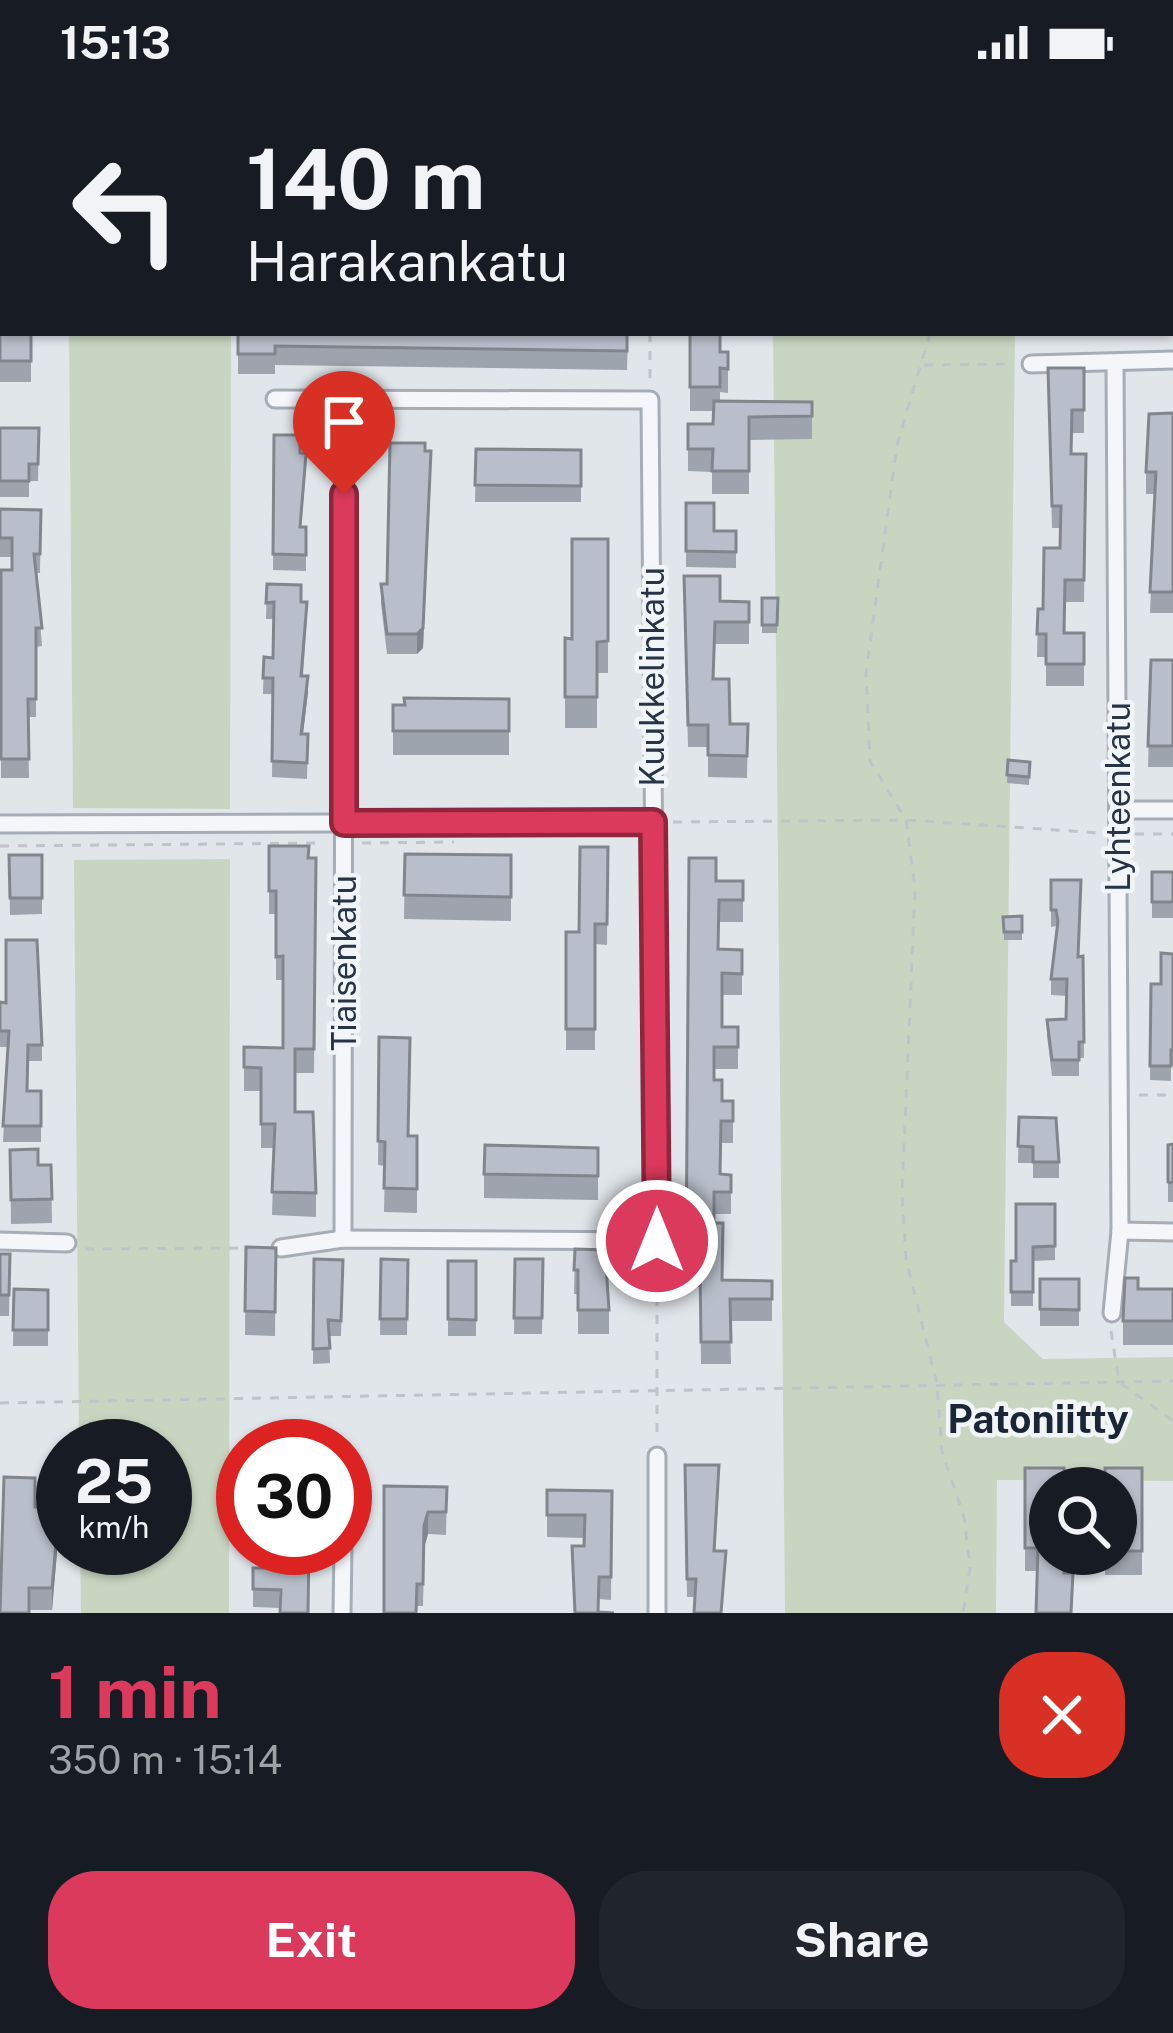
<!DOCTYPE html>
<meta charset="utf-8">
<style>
body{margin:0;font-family:"Public Sans",sans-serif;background:#20242c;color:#f1f3f6;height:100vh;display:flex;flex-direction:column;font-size:45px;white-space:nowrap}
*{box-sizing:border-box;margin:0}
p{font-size:39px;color:#9ea1a6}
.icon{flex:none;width:66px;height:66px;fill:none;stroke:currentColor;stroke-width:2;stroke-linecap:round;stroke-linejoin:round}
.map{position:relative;height:1529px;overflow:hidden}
.drawer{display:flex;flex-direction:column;background:#171b24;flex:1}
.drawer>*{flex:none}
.banner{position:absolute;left:0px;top:0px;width:1173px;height:252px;box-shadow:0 3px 9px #0004;background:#171b24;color:#f1f3f6;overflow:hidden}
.controls{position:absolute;left:1029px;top:1383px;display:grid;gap:24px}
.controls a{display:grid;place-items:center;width:108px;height:108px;border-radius:50%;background:#171b24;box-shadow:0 3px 9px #0004;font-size:60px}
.speed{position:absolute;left:36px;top:1335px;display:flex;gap:24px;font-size:60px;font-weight:700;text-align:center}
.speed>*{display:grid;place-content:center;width:156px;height:156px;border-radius:50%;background:#171b24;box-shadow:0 3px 9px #0004;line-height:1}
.speed small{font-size:30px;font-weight:400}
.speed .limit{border:18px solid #d22;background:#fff;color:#111}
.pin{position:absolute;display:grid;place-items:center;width:102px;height:102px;color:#fff;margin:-123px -51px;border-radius:50% 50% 50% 0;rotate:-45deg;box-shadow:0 0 12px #0007}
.pin .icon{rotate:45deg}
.me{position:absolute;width:132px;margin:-66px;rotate:0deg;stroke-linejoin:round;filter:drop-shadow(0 0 9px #0008)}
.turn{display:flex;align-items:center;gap:42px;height:252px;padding:0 48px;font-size:54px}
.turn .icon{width:156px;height:156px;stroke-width:2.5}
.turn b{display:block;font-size:84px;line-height:102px}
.round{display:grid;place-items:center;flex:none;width:126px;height:126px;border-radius:48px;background:#20242c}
.headline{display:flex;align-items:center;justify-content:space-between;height:204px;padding:0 48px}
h1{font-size:72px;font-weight:700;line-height:90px;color:#dc3a5d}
.cta{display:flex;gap:24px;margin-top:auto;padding:24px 48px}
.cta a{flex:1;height:138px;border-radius:48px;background:#dc3a5d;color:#fff;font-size:48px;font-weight:700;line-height:138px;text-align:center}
.cta a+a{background:#20242c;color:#f1f3f6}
.status{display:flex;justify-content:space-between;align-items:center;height:84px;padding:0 60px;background:#171b24;direction:ltr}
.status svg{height:33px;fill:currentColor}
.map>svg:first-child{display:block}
</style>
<div class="status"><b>15:13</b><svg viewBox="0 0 49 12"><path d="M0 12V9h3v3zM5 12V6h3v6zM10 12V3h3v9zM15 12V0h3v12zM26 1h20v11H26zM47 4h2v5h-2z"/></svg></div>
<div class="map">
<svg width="1173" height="1529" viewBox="0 0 1173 1529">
<rect width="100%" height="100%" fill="#e1e6eb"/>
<!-- green -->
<g fill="#c8d6c1">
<path d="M69,249H231L230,725L73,724Z"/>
<path d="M773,249H1015L1004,1238L1043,1275L1173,1273V1397L997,1396L996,1529H785Z"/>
<path d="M230,775L229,1529H81L80,1464H165V1362H79L74,776Z"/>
</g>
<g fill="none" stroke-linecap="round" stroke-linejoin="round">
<defs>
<g id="minor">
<path d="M648,0V3"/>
<path d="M1068,0V3"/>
<path d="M1031,280L1173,276"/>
<path d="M275,315L650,316L657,1157L343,1155L281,1164"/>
<path d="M1118,726H1173"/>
<path d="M0,740L653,738"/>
<path d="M1120,1147L1173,1148"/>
<path d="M343,1155L344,315"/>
<path d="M0,1157L67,1159"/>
<path d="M1112,1229L1120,1147L1115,279"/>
<path d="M342,1529L343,1464"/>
<path d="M657,1529V1372"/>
</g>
<g id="tertiary">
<path d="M99,0L107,3"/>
<path d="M1154,3L1173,2"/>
</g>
</defs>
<!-- minor casing -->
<use href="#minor" stroke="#a5adb6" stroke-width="21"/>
<!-- tertiary casing -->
<use href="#tertiary" stroke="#a5adb6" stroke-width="27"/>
<!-- path -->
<g stroke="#bfc4ca" stroke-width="3" stroke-dasharray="9 9" stroke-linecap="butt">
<path d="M173,0L183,3"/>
<path d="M936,0L937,3"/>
<path d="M1020,0L1021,3"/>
<path d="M908,3L913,0"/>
<path d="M650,249V296"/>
<path d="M930,249L897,361L866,589L870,677L906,736L915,805L902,1109L906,1175L937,1300L942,1368L964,1433L970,1484L963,1529"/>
<path d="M924,281L1011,280"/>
<path d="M673,738L906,736L1101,749"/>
<path d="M1135,750H1173"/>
<path d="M362,759L454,758"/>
<path d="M0,762L322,759"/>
<path d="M1139,1011H1173"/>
<path d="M85,1165L250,1164"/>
<path d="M657,1177V1353"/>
<path d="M1111,1247L1119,1298L1173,1337"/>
<path d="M0,1319L1173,1297"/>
</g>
<!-- minor -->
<use href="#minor" stroke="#f4f6f9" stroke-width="15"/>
<!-- tertiary -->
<use href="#tertiary" stroke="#f4f6f9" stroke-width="21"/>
</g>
<!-- wall -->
<g fill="#9ea4ae">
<path d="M1170,191L1173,192V240H1170Z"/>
<path d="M0,227L31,249V298H0Z"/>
<path d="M238,249H628L627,286L275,281V290H238Z"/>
<path d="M690,249H751V251L720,250V268H728V309L720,308V317L812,318V355L749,356V410H712V388L688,387V340H713V327H690Z"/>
<path d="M1048,284H1084V349H1072L1071,370H1086L1084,518H1065L1064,549H1084V602H1046V573H1037L1038,525H1043L1060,464V444H1052Z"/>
<path d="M1173,329V529H1150L1155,410H1146V388Z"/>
<path d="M0,344H39L38,397H29V413H0Z"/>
<path d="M274,351L300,369L306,386L301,443H306V487L273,486Z"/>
<path d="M476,365L581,366V418H475Z"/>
<path d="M425,367L431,387L423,564L417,570H387L381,520V500H387Z"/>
<path d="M686,419L714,447H736V484L686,483Z"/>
<path d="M0,425L41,426L40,489H36L42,562L36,563V633H28L29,694H1V486H12V473H0Z"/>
<path d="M608,455V589H597V644H565V554L572,555Z"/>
<path d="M267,500L301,517L307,534L303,592L308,608L303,650H308L307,695L272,693L273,610H263L264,573L273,574L274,535H266Z"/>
<path d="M684,514L749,518V560H715L714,595L730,640H748L747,694L708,693V663H688Z"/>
<path d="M762,514H778L777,549H762Z"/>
<path d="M1151,576H1173V683H1148Z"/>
<path d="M509,615V671H393V621Z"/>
<path d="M1008,676L1030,678L1029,701L1007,699Z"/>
<path d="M269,762L308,774H316L314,989H295V1028L316,1109V1133L272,1131L274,1064H261V1007H244V963L283,964V896H276V830H269Z"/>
<path d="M608,763L607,861L595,860V966H566V848H579Z"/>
<path d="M405,770L511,771V837L404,835Z"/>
<path d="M9,771H42V830L10,831Z"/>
<path d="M689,774L716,797H743V838H719V865L742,866V911H722V943H738V985H714V996L722,1017H733V1059H721V1090L731,1091V1130H714V1139L722,1196L772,1197V1237H730L731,1280H701L700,1203H686Z"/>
<rect x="1152" y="788" width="21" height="46"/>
<path d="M1051,796L1079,873L1083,872L1084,974H1079V992H1052L1047,952V936L1066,935L1067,912L1051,911V895L1057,847L1056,842L1051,843Z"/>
<path d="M1022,832V856H1004L1003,833Z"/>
<path d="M1173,870V981H1171V997L1150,996L1151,900H1161Z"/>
<path d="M0,918L42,961V977H28L27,1007H41V1058H3L8,963H0Z"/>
<path d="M379,953L409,1052H417V1129L384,1128L385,1082L378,1081Z"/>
<path d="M1019,1033L1059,1078V1094H1033V1079H1018Z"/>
<path d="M1173,1060V1118H1168V1061Z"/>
<path d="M598,1064V1116L484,1114V1090Z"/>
<path d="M10,1066L38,1081H51L52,1139L11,1140Z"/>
<path d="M1055,1120V1176L1033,1177V1222H1011V1177H1016Z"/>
<path d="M246,1163L276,1164L275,1252L245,1251Z"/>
<path d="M575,1165L609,1226V1250H578V1210H574Z"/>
<path d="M0,1170H10L9,1232H0Z"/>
<path d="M314,1175L343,1176L341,1252H329L330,1279L313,1280Z"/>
<path d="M381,1175L408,1176L407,1251H380Z"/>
<path d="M515,1175H543L542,1250H514Z"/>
<rect x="448" y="1177" width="28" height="75"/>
<rect x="1040" y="1195" width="39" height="47"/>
<path d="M14,1205L48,1206V1262H13Z"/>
<path d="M1138,1205H1173V1261H1123V1237Z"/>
<path d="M685,1381L719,1400L715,1467L726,1486L695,1513H687Z"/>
<path d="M1025,1384L1064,1489H1073L1072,1529H1036L1037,1487H1025Z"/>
<path d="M1142,1384V1491H1105V1470H1116V1404Z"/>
<path d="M384,1402L447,1403L446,1451L428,1450L424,1464L423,1522H417Z"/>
<path d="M547,1406L612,1407L611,1516L599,1515L574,1529L584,1454L547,1453Z"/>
<path d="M35,1423L59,1445L52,1526H29L0,1529Z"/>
<path d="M253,1484H279L280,1524L253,1523Z"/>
</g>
<!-- shaded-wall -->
<g fill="#81868d">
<path d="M431,367L423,564L417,570V550Z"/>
<path d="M308,592V608L301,666V650Z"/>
<path d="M59,1424V1445L52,1526V1504Z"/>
<path d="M428,1428V1450L424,1464L423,1522L424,1442Z"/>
</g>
<!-- building -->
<g fill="#b8bfca" stroke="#81868d" stroke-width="3">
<path d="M1170,191L1173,192V219H1170Z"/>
<path d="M0,227H3V249H31V277H0Z"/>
<path d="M238,249H627V267L275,262V270H238Z"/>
<path d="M690,249H720V268H728V285L720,284V303H690Z"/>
<path d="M1048,284H1084V326H1072L1071,370H1086L1084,496H1065L1064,549H1084V580H1046V550H1037L1038,525H1043L1044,464H1060L1061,422H1052Z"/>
<path d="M714,317L812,318V332L749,333V387H712L713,365H688V340H713Z"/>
<path d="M1173,329V508H1150L1156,388H1146L1149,330Z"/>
<path d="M0,344H39L38,380H29V397H0Z"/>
<path d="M274,351H300V369L306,370L300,443H306V471L273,470Z"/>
<path d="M390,359H425V367H431L423,544L417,550H387L381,500H387Z"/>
<path d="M476,365L581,366V402L475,401Z"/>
<path d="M686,419H714V447H736V468L686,467Z"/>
<path d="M0,425L41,426L40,470H34L42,544H36V615H28L29,675H1V486H12V454H0Z"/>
<path d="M572,455H608V557L597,558V613H565V554L572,555Z"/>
<path d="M684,492H720V517L749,518V538H715L713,595H729L730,640H748L747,672L708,671V641H688Z"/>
<path d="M267,500L301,501V518H307L301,592H308L301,650H308L307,679L272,677L273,594H263L264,573L273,574L274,518L266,519Z"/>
<path d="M762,514H778L777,541H762Z"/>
<path d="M1151,576H1173V662H1148Z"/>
<path d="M404,614L509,615V647H393V621H405Z"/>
<path d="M1008,676L1030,678L1029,693L1007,691Z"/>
<path d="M269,762H309L308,774H316L314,965H295V1028H313L316,1109L272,1108L275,1040H261V984L244,983V963L283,964V872L276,873V807H269Z"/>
<path d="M580,763H608L607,840H595V945H566V848H579Z"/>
<path d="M405,770L511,771V813L404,811Z"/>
<path d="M9,771H42V814H10Z"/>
<path d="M689,774H716V797H743V816H719L718,865L742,866V890L722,889V943H738V963H714V996H722V1017H733V1037H721L720,1090L731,1091V1108H714V1139H723L722,1196L772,1197V1215H730L731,1258H701L700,1181H686Z"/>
<rect x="1152" y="788" width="21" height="30"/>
<path d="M1051,796H1081L1078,873L1083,872L1084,958H1079V976H1052L1047,936L1066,935L1067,895H1051L1058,837L1056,826H1051Z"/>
<path d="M1022,832V848H1004L1003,833Z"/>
<path d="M6,856H37L42,961H28L27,1007H41V1042H3L9,947H0V918L6,919Z"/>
<path d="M1161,869L1173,870V966H1171V982H1150L1151,900H1161Z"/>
<path d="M379,953L410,954L408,1052H417V1105L384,1104L385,1058L378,1057Z"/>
<path d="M1019,1033L1056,1034L1059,1078H1033V1063L1018,1062Z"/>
<path d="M1173,1060V1099L1168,1098V1061Z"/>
<path d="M485,1061L598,1064V1092L484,1090Z"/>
<path d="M38,1065V1081H51L52,1115L11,1116L10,1066Z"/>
<path d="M1016,1120H1055V1162L1033,1163V1208H1011V1177H1016Z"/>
<path d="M246,1163L276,1164L275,1228L245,1227Z"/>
<path d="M575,1165L605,1166L609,1226H578V1186H574Z"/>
<path d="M0,1170H10L9,1211H0Z"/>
<path d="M314,1175L343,1176L341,1237L328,1236L330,1264L313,1265Z"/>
<path d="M381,1175L408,1176L407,1235H380Z"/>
<path d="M515,1175H543L542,1234H514Z"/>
<path d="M448,1177H476V1236L448,1235Z"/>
<path d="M1125,1194H1138V1205H1173V1237H1123Z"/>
<path d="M1040,1195H1079V1226L1040,1225Z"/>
<path d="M14,1205L48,1206V1246H13Z"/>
<path d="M685,1381H719L714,1467H726L721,1529H694L696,1495H687Z"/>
<path d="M1025,1384H1064V1404H1050V1470H1064V1489H1073L1071,1529H1036L1038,1464H1025Z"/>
<path d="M1105,1384H1142V1467H1116V1404H1105Z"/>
<path d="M4,1393L35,1394V1423L59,1424L52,1504H29V1529H0Z"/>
<path d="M384,1402L447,1403L446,1428H428L424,1442L423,1500H417L416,1529H384Z"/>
<path d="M547,1406L612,1407L611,1493H599L598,1528L614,1529H575L572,1462H584L585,1431H547Z"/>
<path d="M279,1464H309L308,1529H280L281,1506L253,1505V1484H279Z"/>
</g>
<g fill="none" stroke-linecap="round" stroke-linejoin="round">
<defs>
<path id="route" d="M344,410V739L653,738L657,1157"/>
</defs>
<!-- route casing -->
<use href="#route" stroke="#8f263c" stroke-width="30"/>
<!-- route -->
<use href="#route" stroke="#dc3a5d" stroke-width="21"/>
</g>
<g text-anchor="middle" stroke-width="9" stroke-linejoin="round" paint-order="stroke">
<!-- street labels -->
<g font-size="33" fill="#273445" stroke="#f1f5f8">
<text transform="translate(652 593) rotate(-90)" y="12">Kuukkelinkatu</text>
<text transform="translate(1118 713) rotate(-90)" y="12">Lyhteenkatu</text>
<text transform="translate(344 879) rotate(-90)" y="12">Tiaisenkatu</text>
</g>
<!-- quarter labels -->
<g font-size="39" font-weight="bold" fill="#1a2536" stroke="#f1f5f8">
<text x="1038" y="1349">Patoniitty</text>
</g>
</g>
</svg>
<div class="controls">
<a><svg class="icon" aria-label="search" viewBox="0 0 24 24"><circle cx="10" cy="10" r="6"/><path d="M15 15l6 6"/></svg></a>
</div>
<div class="speed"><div>25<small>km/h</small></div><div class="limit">30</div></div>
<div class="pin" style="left:344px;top:410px;background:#d93025"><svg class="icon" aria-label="arrive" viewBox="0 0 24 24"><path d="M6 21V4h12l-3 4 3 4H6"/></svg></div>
<svg class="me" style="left:657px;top:1157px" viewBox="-20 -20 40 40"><circle r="17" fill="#dc3a5d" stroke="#fff" stroke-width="3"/><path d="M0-11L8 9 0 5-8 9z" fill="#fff"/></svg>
<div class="banner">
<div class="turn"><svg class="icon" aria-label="left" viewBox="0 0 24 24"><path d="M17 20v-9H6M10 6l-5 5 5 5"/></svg><div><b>140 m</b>Harakankatu</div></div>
</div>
</div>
<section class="drawer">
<div class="headline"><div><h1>1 min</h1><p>350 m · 15:14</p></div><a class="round" style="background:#d93025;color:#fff"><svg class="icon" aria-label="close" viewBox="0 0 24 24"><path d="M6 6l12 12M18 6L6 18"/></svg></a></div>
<div class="cta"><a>Exit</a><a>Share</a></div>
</section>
